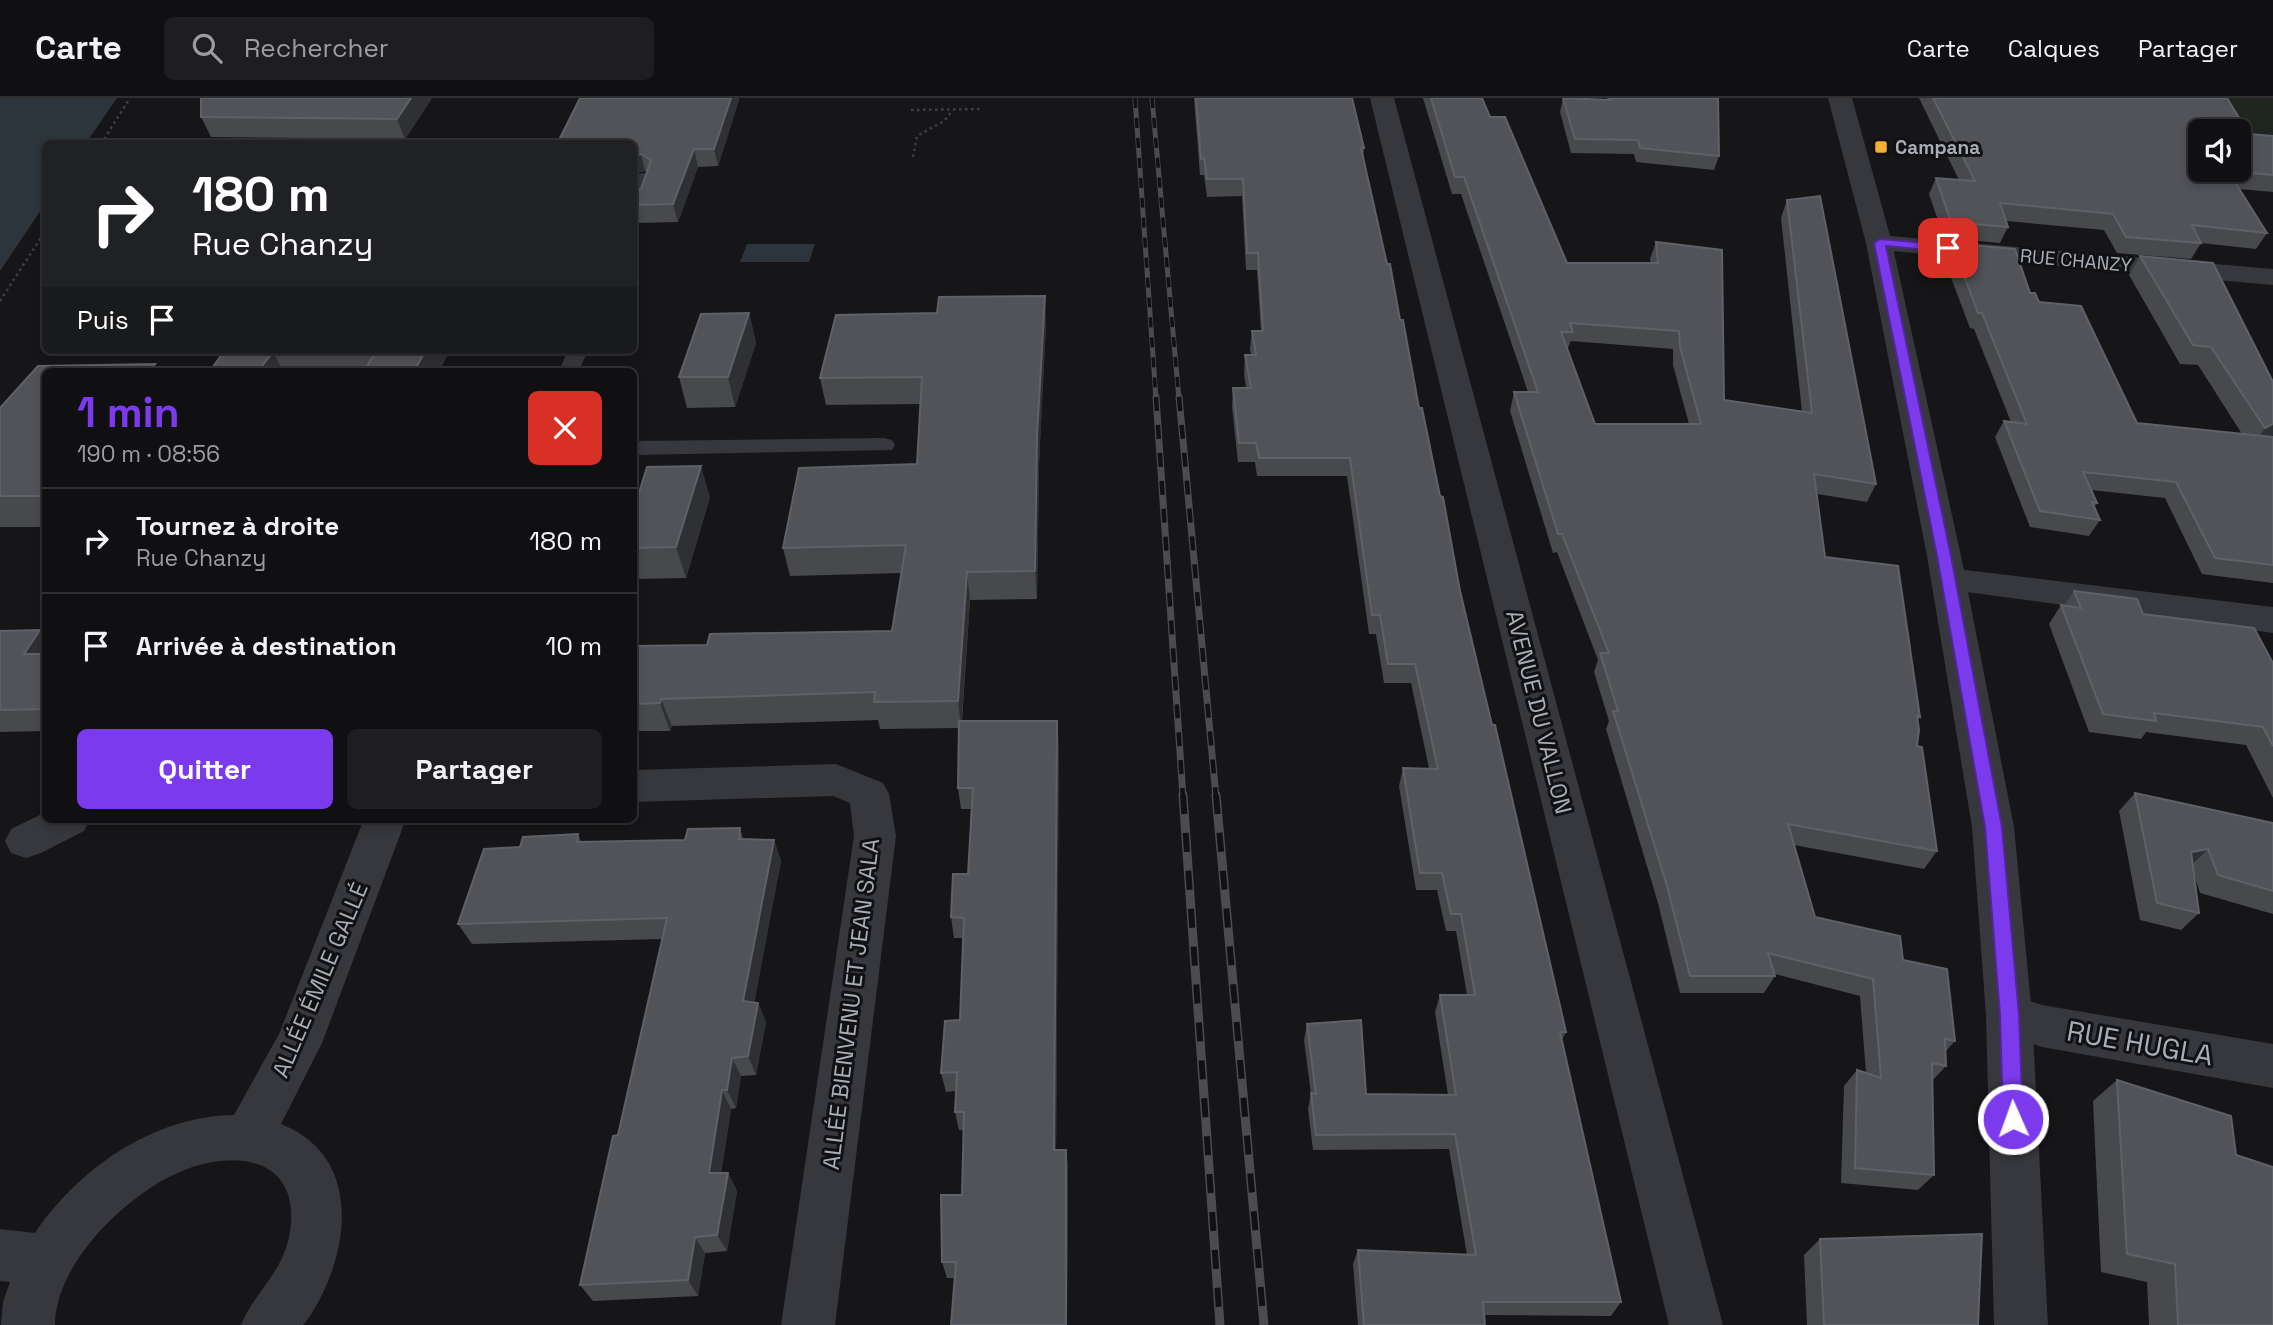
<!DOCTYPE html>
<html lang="fr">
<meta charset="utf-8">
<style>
body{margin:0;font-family:"Space Grotesk",sans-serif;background:#1e1e20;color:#f1f3f6;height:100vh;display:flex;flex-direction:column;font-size:26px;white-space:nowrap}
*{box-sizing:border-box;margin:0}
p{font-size:23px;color:#9c9d9f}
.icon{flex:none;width:38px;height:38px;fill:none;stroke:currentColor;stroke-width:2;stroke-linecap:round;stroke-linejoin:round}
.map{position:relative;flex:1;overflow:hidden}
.drawer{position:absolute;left:42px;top:270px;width:595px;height:455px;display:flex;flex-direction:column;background:#101012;border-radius:10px;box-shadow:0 4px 10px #0003,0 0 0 2px #303032}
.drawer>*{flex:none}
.hud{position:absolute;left:42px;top:42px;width:595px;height:214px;border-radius:10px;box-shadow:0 4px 10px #0003,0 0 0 2px #303032;background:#202124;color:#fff;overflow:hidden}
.buttons{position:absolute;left:2188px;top:21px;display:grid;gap:14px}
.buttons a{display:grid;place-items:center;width:63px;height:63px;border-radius:10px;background:#101012;box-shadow:0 4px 10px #0003,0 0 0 2px #303032;font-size:35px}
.pin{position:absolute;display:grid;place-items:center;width:60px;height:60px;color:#fff;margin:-30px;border-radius:14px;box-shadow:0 4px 10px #0006}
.me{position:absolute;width:77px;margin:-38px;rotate:358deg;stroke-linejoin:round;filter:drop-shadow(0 0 5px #0008)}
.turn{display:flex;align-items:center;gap:24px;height:147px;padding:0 35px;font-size:32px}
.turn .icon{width:91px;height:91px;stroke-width:2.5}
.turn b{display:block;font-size:49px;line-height:60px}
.then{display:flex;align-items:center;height:66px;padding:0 35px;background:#0003;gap:14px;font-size:26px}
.round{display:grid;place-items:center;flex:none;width:74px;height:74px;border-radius:10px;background:#1e1e20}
.head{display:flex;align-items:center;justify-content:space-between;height:119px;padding:0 35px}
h1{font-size:42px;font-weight:600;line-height:52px;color:#7c3aed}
.button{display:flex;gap:14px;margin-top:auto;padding:14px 35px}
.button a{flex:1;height:80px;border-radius:10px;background:#7c3aed;color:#fff;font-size:28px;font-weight:600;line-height:80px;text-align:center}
.button a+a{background:#1e1e20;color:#f1f3f6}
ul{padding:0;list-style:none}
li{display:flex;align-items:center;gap:21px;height:105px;padding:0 35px;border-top:2px solid #303032}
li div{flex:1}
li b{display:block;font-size:26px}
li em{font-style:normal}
header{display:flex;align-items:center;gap:42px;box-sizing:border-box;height:98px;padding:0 35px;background:#101012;border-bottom:2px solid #303032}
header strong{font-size:33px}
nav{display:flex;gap:38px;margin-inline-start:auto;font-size:24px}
.search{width:490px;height:63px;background:#1e1e20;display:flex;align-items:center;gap:18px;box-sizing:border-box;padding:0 24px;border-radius:10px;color:#9c9d9f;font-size:26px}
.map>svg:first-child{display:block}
</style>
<header>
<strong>Carte</strong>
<div class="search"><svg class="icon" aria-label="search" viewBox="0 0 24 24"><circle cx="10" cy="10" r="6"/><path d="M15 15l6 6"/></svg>Rechercher</div>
<nav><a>Carte</a><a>Calques</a><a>Partager</a></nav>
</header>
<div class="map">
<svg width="2273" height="1227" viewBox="0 0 2273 1227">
<rect width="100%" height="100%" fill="#161618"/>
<!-- green -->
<path fill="#1e261f" d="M2227,0H2273V73Z"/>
<!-- water -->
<g fill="#2c353c">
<path d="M0,0H117L86,45L46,46L45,106L0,173Z"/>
<path d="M747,146H815L809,164H740Z"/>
</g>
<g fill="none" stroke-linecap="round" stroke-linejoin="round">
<!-- path -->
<g stroke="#3d3f44" stroke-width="2.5" stroke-dasharray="2.5 3.5" stroke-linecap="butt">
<path d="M911,12L982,11"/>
<path d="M101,46L130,0"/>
<path d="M315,46L324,35"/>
<path d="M913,59L917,38L944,23L952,13"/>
<path d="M0,203L46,132"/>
</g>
<!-- service -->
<g fill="#37383d" fill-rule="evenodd">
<path d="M644,75L653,80L643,107L634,112V85L638,76Z"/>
<path d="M568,252H588L579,273H559Z"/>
<path d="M884,340L892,342L895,347L892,352L634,357V343Z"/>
</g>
<!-- minor -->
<g fill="#37383d" fill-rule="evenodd">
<path d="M1370,0H1394L1723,1227H1669Z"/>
<path d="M1879,137L2273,171V187L1870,151L1866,145L1870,139Z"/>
<path d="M1949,470L2273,509V535L1937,490L1931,482L1937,474Z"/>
<path d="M836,666L883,685L889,696L896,738L835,1227H781L854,738L850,705L833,698L634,704V672Z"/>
<path d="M46,714V721H90L84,733L41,755L26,760L11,755L5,743L11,731Z"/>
<path d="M364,721H406L322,945L281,1026C365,1059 350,1159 308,1221L303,1227H241C254,1195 282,1175 289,1139C304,1063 241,1049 182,1073C128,1095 55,1165 55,1227H1L3,1204L10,1184L0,1183V1131L35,1135C79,1070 154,1018 234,1017L279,936Z"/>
<path d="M2009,896L2042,907L2273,946V990L2042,949L1993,932L1986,917L1993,902Z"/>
</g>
<!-- tertiary -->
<path fill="#37383d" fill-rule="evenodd" d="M1828,0H1852L1892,145L1961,458L2014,729L2032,917L2048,1227H1994L1986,917L1972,729L1927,458L1866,145Z"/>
<defs>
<g id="rail-far2">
<path d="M1135,0L1156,301"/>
<path d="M1152,0L1179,301"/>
</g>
<g id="rail-far1">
<path d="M1156,299L1183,699"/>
<path d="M1179,299L1216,699"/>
</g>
<g id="rail">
<path d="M1183,697L1220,1227"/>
<path d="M1216,697L1264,1227"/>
</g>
</defs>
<!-- rail-far2 casing -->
<use href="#rail-far2" stroke="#4a4c52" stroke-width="5"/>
<!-- rail-far1 casing -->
<use href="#rail-far1" stroke="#4a4c52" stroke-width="7"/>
<!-- rail casing -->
<use href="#rail" stroke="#4a4c52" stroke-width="9"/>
<!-- rail-far2 -->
<use href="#rail-far2" stroke="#111113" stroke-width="3.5" stroke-dasharray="10" stroke-linecap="butt"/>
<!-- rail-far1 -->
<use href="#rail-far1" stroke="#111113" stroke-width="4.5" stroke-dasharray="14" stroke-linecap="butt"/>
<!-- rail -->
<use href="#rail" stroke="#111113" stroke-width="6" stroke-dasharray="19" stroke-linecap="butt"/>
</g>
<!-- wall -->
<g fill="#47494d" fill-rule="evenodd">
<path d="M201,0H432L405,41L211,39L201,19Z"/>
<path d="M580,0H739V2L718,68L698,69L678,124L634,125V93L641,91L647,74L645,73L636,75Z"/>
<path d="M1194,0H1352L1364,50L1363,61L1460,493L1566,934L1562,942L1621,1204L1611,1218L1484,1217L1485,1227H1358L1353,1166L1358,1152L1467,1157L1449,1051L1313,1052L1308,1011L1311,996L1304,942L1307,926L1366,996L1448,997L1435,914L1440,897H1467L1456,833H1446L1437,792H1416L1399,688L1403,670H1429L1411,585H1384L1376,536H1369L1347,378H1257L1255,364H1238L1232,308L1233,290H1246L1244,276L1245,257H1251L1250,251L1252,233H1261L1257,172H1246L1242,98L1207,99L1204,77H1200Z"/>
<path d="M1423,0H1482L1490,19L1567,165H1651L1650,161L1656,144L1724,302L1802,313L1781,120L1787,102L1876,386L1867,404L1817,396L1825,459L1920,619L1918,622L1917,648L1937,753L1924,771L1794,747L1815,819L1903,862L1955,943L1945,954L1946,968L1933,982L1934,1077L1918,1092L1841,1085L1844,988L1857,972L1866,975L1860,898L1775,876V878L1764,895H1680L1658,805L1606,631L1609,623L1594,574L1598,562L1557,454L1553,455L1510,313L1514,294H1528L1461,96H1452ZM1571,243L1673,251V267L1689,326H1595L1567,252Z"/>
<path d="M1563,0L1606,2L1607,0H1718L1719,58L1714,72L1636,64L1634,56L1571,55L1560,14Z"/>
<path d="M1919,0H2227L2249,36L2273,38V94L2239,91L2267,135L2256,151L2201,145L2191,161L2117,155L2104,132L2006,123L2008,129L2000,145L1944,140L1929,96L1936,80L1959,82Z"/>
<path d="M1958,146L2030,195L2039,204L2137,325L2242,336L2198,267L2180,266L2129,177L2140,158L2273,284V337L2270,339H2273V485L2202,476L2165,400L2091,392L2097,405L2094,409L2100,422L2089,438L2030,429L1995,339L2004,323L2011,324L1974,231L1970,230L1950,177L1954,170L1951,161Z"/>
<path d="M749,215L756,245L735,309L687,310L679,279Z"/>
<path d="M1046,225L1039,366L1037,501L970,502L962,623L1059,644L1056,1052H1066L1068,1070L1067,1227H951L955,1180H947L942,1164L962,1097L964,1032H959L955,1014L956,993L946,994L941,975L960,922L963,840H954L951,819L968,776L971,711H961L958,690L959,630L880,631L878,622L672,628L670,633H639L636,641H634V548L707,547L892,533L902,475L790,478L783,450L917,366L920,306L826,307L820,280Z"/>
<path d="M225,252H450L439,273H210Z"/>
<path d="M46,273V429H0V310Z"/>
<path d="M710,399L686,480L634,481V411Z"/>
<path d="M2074,493L2143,516L2273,565V700L2246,647L2146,634L2141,641L2089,634L2049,526L2061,507L2064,508Z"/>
<path d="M40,532L46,539V633L0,634V533Z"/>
<path d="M2135,695L2273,725V816L2200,795L2194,776L2199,815L2181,832L2140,822L2119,713Z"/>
<path d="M740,730L743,741L774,742L781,763L754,904L758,905L766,924L756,977L741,978L736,1010L731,1011L721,1075H728L737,1093L727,1153L705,1155L698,1198L593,1203L580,1187L618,1037L662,841L472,846L458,826L520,749L578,736L581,744L685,742Z"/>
<path d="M2117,982L2236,1057L2273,1227H2149L2147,1184L2101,1174L2093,1003Z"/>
<path d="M1820,1141L1978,1227H1807L1804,1157Z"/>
</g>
<!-- shaded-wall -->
<g fill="#2f3033">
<path d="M411,0H432L405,41L397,21Z"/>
<path d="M731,0H739V2L718,68L714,51Z"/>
<path d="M694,51L698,69L678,124L673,106Z"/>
<path d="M641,56L645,73L636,75L634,80V57Z"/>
<path d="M1045,198L1046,225L1039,366L1037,501L1035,473L1037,338Z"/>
<path d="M749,215L756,245L735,309L728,279Z"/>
<path d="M426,252H450L439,273H414Z"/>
<path d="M273,254L283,273H258Z"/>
<path d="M155,266L159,273H149Z"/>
<path d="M2273,326V337L2251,350L2265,330Z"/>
<path d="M701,368L710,399L686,480L676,449Z"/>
<path d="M967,474L970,502L961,630L958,603Z"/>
<path d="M40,532L46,539V573L24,556Z"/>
<path d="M661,601L672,628L670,633L660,605Z"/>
<path d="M634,620L639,633L636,641L634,635Z"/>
<path d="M1057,623L1059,644L1056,1070L1054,1052Z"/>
<path d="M774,742L781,763L751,923L743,903Z"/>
<path d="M2208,751L2191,768V754Z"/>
<path d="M758,905L766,924L756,977L748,958Z"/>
<path d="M732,960L741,978L736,1010L727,992Z"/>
<path d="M722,992L731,1011L718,1093L709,1075Z"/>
<path d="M1066,1052L1068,1070L1067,1227H1066Z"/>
<path d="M728,1075L737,1093L727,1153L717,1137Z"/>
<path d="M695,1139L705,1155L698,1198L688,1182Z"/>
</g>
<!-- building -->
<g fill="#525359" stroke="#5f6168" stroke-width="2" fill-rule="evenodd">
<path d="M201,0H411L397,21L201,19Z"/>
<path d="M580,0H731L714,51H694L673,106L634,107V93L641,91L651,62L641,56L634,57V46H557Z"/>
<path d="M1196,0H1352L1364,50H1361L1387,166H1390L1400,222H1403L1419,310H1422L1440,398L1443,399L1460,493L1492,627H1495L1566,934H1560L1621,1204H1483L1485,1227H1364L1358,1152L1476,1157L1455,1036L1316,1037L1311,995L1316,996L1307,926L1361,922L1366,996L1456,997L1440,897H1475L1461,816H1451L1442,775H1420L1403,670L1438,671L1415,566H1388L1380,517H1372L1350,360H1259L1256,345H1239L1233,290H1251L1245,257H1256L1252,233H1263L1258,155H1247L1243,81H1207L1204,60L1201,61Z"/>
<path d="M1431,0H1482L1490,19H1505L1567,165H1658L1656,144L1722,152L1724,302L1812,315L1787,102L1820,98L1876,386L1814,376L1825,459L1898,468L1920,619L1917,618L1919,632L1917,648L1922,649L1937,753L1788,726L1815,819L1900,838L1903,862L1947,871L1955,943L1945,941L1946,968L1932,965L1934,1077L1855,1070L1857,972L1881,980L1873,881L1768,855L1775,878H1690L1667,788L1613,613H1618L1600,555H1609L1562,436H1558L1514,294H1538L1464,79H1455ZM1570,225L1679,233L1680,249L1701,326H1595L1561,234H1573Z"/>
<path d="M1563,0L1610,2L1609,0H1718L1719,58L1640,50L1638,42L1575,41Z"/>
<path d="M1933,0H2227L2249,36L2273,38V77L2228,73L2267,135L2192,127L2201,145L2126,139L2113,116L2000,105L2008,129L1951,124L1936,80L1975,83ZM2200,33H2238V72H2200Z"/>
<path d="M1958,146L2015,151L2030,195H2035L2039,204L2081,208L2137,325L2273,339V467L2215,460L2176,384L2083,374L2097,405L2092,404L2100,422L2040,413L2004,323L2027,326L1982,215H1978L1958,162L1964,163Z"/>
<path d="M2140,158L2213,165L2273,284V326L2265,330L2211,249L2193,247Z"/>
<path d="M1045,198L1037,338L1035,473L967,474L958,603L874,604L875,594L661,601L660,605L634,606V548L707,547L710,536L892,533L906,447L783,450L799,370L917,366L922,279L820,280L836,217L937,215L939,199Z"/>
<path d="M749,215L728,279H679L701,216Z"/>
<path d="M225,252H426L414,273H364L377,252L273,254L258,273H210Z"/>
<path d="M155,266L149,273H46V397L45,398H0V310L38,268Z"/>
<path d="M701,368L676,449L634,450V411L647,369Z"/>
<path d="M2074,493L2137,501L2143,516L2254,530L2273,565V648L2263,629L2154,615L2156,623L2103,616L2061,507L2081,510Z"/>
<path d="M40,532L24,556H46V611L0,612V533Z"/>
<path d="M959,623H1057L1054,1052H1066V1227H951L956,1164H942L941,1097H962L964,1014H955L957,974L941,975L945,923L960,922L964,820L951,819L953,776H968L973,690H958Z"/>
<path d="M2135,695L2273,725V793L2218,777L2208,751L2191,754L2199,815L2157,805Z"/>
<path d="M740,730L739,741L774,742L743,903L758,905L748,958L732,960L727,992H722L709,1075H728L717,1137L695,1139L688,1182L580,1187L613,1038L618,1037L667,820L458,826L484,751L520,749L523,739L578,736L577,744L685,742L688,731Z"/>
<path d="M2117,982L2231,1018L2236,1057L2273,1069V1227H2178L2175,1166L2127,1156Z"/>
<path d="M1982,1136L1978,1227H1824L1820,1141Z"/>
</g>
<!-- route -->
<path fill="#7c3aed" stroke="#51269a" stroke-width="2" d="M1880,141L1948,147L1953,150L1948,154L1886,148L1951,458L2002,729L2019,917L2023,1021L2020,1027L2013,1030L2006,1027L2003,1021L2000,917L1985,729L1937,458L1874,145Z"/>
<!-- markers -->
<rect fill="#f2b134" stroke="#111113" stroke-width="2.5" x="1874" y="42" width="14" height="14" rx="3.5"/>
<g text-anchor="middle" stroke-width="6" stroke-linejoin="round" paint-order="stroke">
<!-- far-poi labels -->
<g font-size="19" font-weight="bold" fill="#a8adb8" stroke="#111113" text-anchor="start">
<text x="1895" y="56">Campana</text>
</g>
<!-- far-street labels -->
<g font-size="19" fill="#a8adb8" stroke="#111113">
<text transform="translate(2076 162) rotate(5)" y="7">RUE CHANZY</text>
</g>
<!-- street labels -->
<g font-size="23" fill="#a8adb8" stroke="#111113">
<text transform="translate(1539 614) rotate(76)" y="8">AVENUE DU VALLON</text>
<text transform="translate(320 882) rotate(-67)" y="8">ALLÉE ÉMILE GALLÉ</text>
<text transform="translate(851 906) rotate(-83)" y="8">ALLÉE BIENVENU ET JEAN SALA</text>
</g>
<!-- near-street labels -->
<g font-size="28" fill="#a8adb8" stroke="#111113">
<text transform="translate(2140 945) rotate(10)" y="10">RUE HUGLA</text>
</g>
</g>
</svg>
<div class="buttons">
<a><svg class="icon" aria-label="sound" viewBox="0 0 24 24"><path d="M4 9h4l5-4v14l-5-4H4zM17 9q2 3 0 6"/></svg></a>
</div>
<div class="pin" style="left:1948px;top:150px;background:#d93025"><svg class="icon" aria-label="arrive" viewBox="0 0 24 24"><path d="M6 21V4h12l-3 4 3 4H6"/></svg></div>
<svg class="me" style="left:2013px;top:1021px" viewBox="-20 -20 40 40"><circle r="17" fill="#7c3aed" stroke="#fff" stroke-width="3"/><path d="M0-11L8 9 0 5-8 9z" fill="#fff"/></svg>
<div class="hud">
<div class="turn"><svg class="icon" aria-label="right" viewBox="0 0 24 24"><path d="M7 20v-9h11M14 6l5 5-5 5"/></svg><div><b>180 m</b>Rue Chanzy</div></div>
<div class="then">Puis<svg class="icon" aria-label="arrive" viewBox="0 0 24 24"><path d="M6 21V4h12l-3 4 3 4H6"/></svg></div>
</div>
<section class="drawer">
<div class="head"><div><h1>1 min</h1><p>190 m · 08:56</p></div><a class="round" style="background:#d93025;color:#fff"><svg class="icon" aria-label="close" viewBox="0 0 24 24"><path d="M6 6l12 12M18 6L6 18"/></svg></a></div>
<ul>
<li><svg class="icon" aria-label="right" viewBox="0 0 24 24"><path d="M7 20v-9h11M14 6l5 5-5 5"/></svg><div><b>Tournez à droite</b><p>Rue Chanzy</p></div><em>180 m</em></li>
<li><svg class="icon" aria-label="arrive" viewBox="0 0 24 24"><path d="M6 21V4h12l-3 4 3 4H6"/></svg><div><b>Arrivée à destination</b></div><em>10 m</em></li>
</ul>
<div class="button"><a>Quitter</a><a>Partager</a></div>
</section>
</div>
